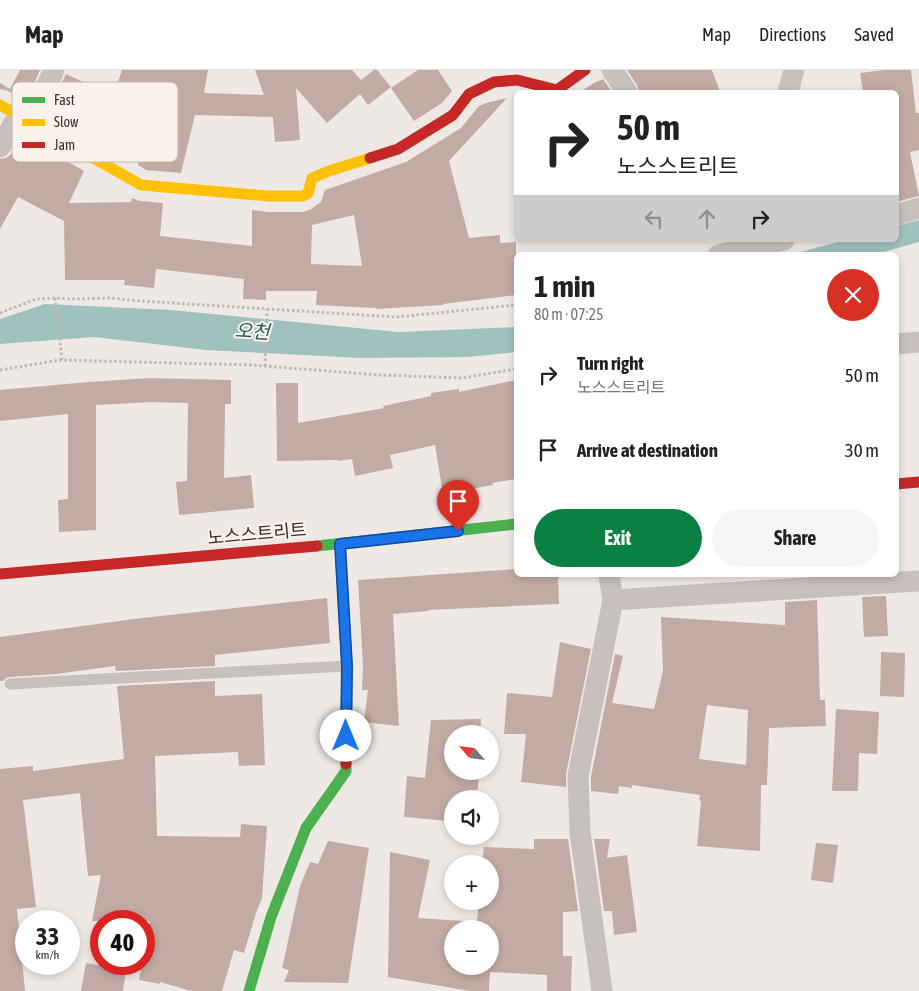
<!DOCTYPE html>
<meta charset="utf-8">
<style>
body{margin:0;font-family:"Asap Condensed","Noto Sans KR",sans-serif;background:#f6f6f6;color:#222;height:100vh;display:flex;flex-direction:column;font-size:19px;white-space:nowrap}
*{box-sizing:border-box;margin:0}
p{font-size:16px;color:#767676}
.icon{flex:none;width:28px;height:28px;fill:none;stroke:currentColor;stroke-width:2;stroke-linecap:round;stroke-linejoin:round}
.map{position:relative;flex:1;overflow:hidden}
.sheet{position:absolute;left:514px;top:182px;width:385px;height:325px;display:flex;flex-direction:column;background:#fff;border-radius:8px;box-shadow:0 2px 8px #0003}
.sheet>*{flex:none}
.hud{position:absolute;left:514px;top:20px;width:385px;height:152px;border-radius:8px;box-shadow:0 2px 8px #0003;background:#fff;color:#222;overflow:hidden}
.needle{width:32px;rotate:298deg}
.tools{position:absolute;left:444px;top:655px;display:grid;gap:10px}
.tools a{display:grid;place-items:center;width:55px;height:55px;border-radius:50%;background:#fff;box-shadow:0 2px 8px #0003;font-size:25px}
.speed{position:absolute;left:15px;top:840px;display:flex;gap:10px;font-size:25px;font-weight:700;text-align:center}
.speed>*{display:grid;place-content:center;width:65px;height:65px;border-radius:50%;background:#fff;box-shadow:0 2px 8px #0003;line-height:1}
.speed small{font-size:12px;font-weight:400}
.speed .limit{border:8px solid #d22;background:#fff;color:#111}
.pin{position:absolute;display:grid;place-items:center;width:42px;height:42px;color:#fff;margin:-51px -21px;border-radius:50% 50% 50% 0;rotate:-45deg;box-shadow:0 0 5px #0007}
.pin .icon{rotate:45deg}
.me{position:absolute;width:55px;margin:-28px;rotate:0deg;stroke-linejoin:round;filter:drop-shadow(0 0 4px #0008)}
.turn{display:flex;align-items:center;gap:18px;height:105px;padding:0 20px;font-size:22px}
.turn .icon{width:65px;height:65px;stroke-width:2.5}
.turn b{display:block;font-size:35px;line-height:42px}
.lanes{display:flex;align-items:center;height:48px;padding:0 20px;background:#0003;justify-content:center;gap:25px;direction:ltr}
.lanes .off{opacity:.35}
.round{display:grid;place-items:center;flex:none;width:52px;height:52px;border-radius:26px;background:#f6f6f6}
.headline{display:flex;align-items:center;justify-content:space-between;height:85px;padding:0 20px}
h1{font-size:30px;font-weight:700;line-height:38px}
.action{display:flex;gap:10px;margin-top:auto;padding:10px 20px}
.action a{flex:1;height:58px;border-radius:30px;background:#0b8043;color:#fff;font-size:20px;font-weight:700;line-height:58px;text-align:center}
.action a+a{background:#f6f6f6;color:#222}
ul{padding:0;list-style:none}
li{display:flex;align-items:center;gap:15px;height:75px;padding:0 20px}
li div{flex:1}
li b{display:block;font-size:19px}
li em{font-style:normal}
header{display:flex;align-items:center;gap:30px;box-sizing:border-box;height:70px;padding:0 25px;background:#fff;border-bottom:1px solid #e0e0e0}
header strong{font-size:24px}
nav{display:flex;gap:28px;margin-inline-start:auto;font-size:18px}
.map>svg:first-child{display:block}
</style>
<header>
<strong>Map</strong>
<nav><a>Map</a><a>Directions</a><a>Saved</a></nav>
</header>
<div class="map">
<svg width="919" height="921" viewBox="0 0 919 921">
<rect width="100%" height="100%" fill="#eee9e4"/>
<!-- water -->
<g fill="#9fc2be">
<path d="M919,150V172L873,185H790L845,170H896V156Z"/>
<path d="M45,234L171,240L398,262L516,257V282L468,287L360,288L206,280L94,267L0,274V249Z"/>
</g>
<!-- building -->
<g fill="#c3aba5" fill-rule="evenodd">
<path d="M20,0H40L26,32L8,21L0,19V13L10,19Z"/>
<path d="M122,0H208L204,23L264,25L255,0H352L361,10L374,0H377L391,17L368,35L360,24L327,53L296,18L300,70L275,72L273,47L195,45L181,103L146,100L138,95V91L118,84L47,44L66,4L107,23L111,12L117,15Z"/>
<path d="M418,0H438L452,21L442,33L414,51L391,18Z"/>
<path d="M627,0H712L720,22H639L637,15Z"/>
<path d="M884,0H911L916,43H919V80L910,82L919,126L896,132V22H863L860,3Z"/>
<path d="M603,9L612,22H580L594,13Z"/>
<path d="M507,28L449,91L469,168L500,165V173L516,172V225L443,234V235L376,239V238L316,235L317,221H266V230L243,229L244,209L156,199L154,218L124,215L125,210H65L64,151L18,127L0,159V89L6,88L11,84L21,65L84,101L69,133L131,132L132,128L140,131L163,133L160,166L252,176V140L268,142H303L311,139L321,132L325,120L406,92L461,58L479,36L486,33ZM354,145L362,196L311,194L312,155Z"/>
<path d="M150,308L231,310V334H225L224,408L251,405L254,438L179,445L176,412L187,411L188,333L151,332L96,335V460L59,462L58,430L68,429V344L0,351V320L89,312Z"/>
<path d="M516,310V409L492,413L493,415L443,424L435,375L390,385L393,398L355,406L352,389L337,391V390L277,391L276,313H298V353L384,338L383,336L431,326V323L459,319V322Z"/>
<path d="M516,499V505H558L559,534L428,540V541L393,544L399,656L364,652L368,620H362L363,595L358,510Z"/>
<path d="M886,526L888,566L864,567L862,527Z"/>
<path d="M327,528L330,573L215,585V596L116,601L115,596L56,604L10,607L6,608L3,611H0V567L142,548Z"/>
<path d="M817,530L820,630H825L826,656L769,658L767,715H761L760,781L697,776L701,731L699,730L700,725L632,715V718L619,716L618,724L591,721V707L615,584L623,586L612,633L654,639L663,601L661,547L785,555V532ZM707,635L748,640L746,695L699,689Z"/>
<path d="M560,572L591,579L566,704V717L521,712L526,664H504L507,623L552,627Z"/>
<path d="M881,582L905,583L904,627L880,626Z"/>
<path d="M215,611V626L262,624L265,695L239,696L238,682L155,686L157,766L240,767L241,754L267,756L262,828L256,843L244,883L234,880L222,921H191L160,912V914L139,910L142,894H144V885L150,851H92L101,805L88,806L80,723L23,730L36,837L17,839L25,921H0V699L33,696V701L124,689L117,616Z"/>
<path d="M836,639L879,642L877,684L859,683L858,721H832Z"/>
<path d="M481,649L480,664H452V701H479L477,729H451L449,751L404,747L407,706L425,708L431,650Z"/>
<path d="M534,769H568L578,841L563,842V886H572L571,921H547V905L490,902L489,921H470L388,907L390,782L430,790L418,848L477,852L479,831H490V794H482L484,777L534,779ZM452,859H490V896H452Z"/>
<path d="M594,769H610L607,788L627,785L637,862L614,865L612,841H604Z"/>
<path d="M328,771L369,778L348,913L284,912L289,900L282,898L283,894L300,816L310,792L318,794Z"/>
<path d="M816,773L838,775L833,813L811,810Z"/>
<path d="M86,893L126,900L123,921H81Z"/>
</g>
<g fill="none" stroke-linecap="round" stroke-linejoin="round">
<!-- path -->
<g stroke="#c1b9b4" stroke-width="3" stroke-dasharray="2.5 2.5" stroke-linecap="butt">
<path d="M55,228L62,290"/>
<path d="M0,243L36,229L55,228L71,229L109,228L141,231L396,247L516,235"/>
<path d="M265,296L267,239"/>
<path d="M0,300L60,290L251,295L380,305L462,308L516,299"/>
</g>
<!-- lane -->
<path stroke="#c8c0bc" stroke-width="11" d="M10,614L347,596"/>
<!-- street -->
<g stroke="#c8c0bc" stroke-width="21">
<path d="M612,0L627,22"/>
<path d="M788,22L794,0"/>
<path d="M30,52L54,0"/>
<path d="M0,77L18,46"/>
<path d="M896,145L919,138"/>
<path d="M718,185L784,170"/>
<path d="M896,274L919,272"/>
<path d="M613,530L919,511"/>
<path d="M602,921L580,762L578,706L613,530L609,505"/>
</g>
<!-- fast -->
<g stroke="#4caf50" stroke-width="11">
<path d="M317,476L516,454"/>
<path d="M249,921L271,847L306,758L346,701V694"/>
</g>
<!-- slow -->
<path stroke="#ffc107" stroke-width="11" d="M0,35L141,115L268,126H303L308,123L312,108L329,101L370,88"/>
<!-- jam -->
<g stroke="#c62828" stroke-width="11">
<path d="M370,88L398,79L453,45L469,24L494,12L517,10L557,20L585,0"/>
<path d="M896,414L919,412"/>
<path d="M340,474L347,596L346,694"/>
<path d="M0,504L317,476"/>
</g>
</g>
<g fill="none" stroke-linecap="round" stroke-linejoin="round">
<defs>
<path id="route" d="M346,666L347,596L340,474L458,461"/>
</defs>
<!-- route casing -->
<use href="#route" stroke="#114b97" stroke-width="12"/>
<!-- route -->
<use href="#route" stroke="#1a73e8" stroke-width="9"/>
</g>
<g text-anchor="middle" stroke-width="4" stroke-linejoin="round" paint-order="stroke">
<!-- street labels -->
<g font-size="18" fill="#3a2d2a" stroke="#fbf2ec">
<text transform="translate(257 464) rotate(-5)" y="6">노스스트리트</text>
</g>
<!-- water labels -->
<g font-size="19" font-style="italic" fill="#1e5d5a" stroke="#fbf2ec">
<text transform="translate(252 261) rotate(3)" y="7">오천</text>
</g>
</g>
<!-- legend -->
<rect x="12" y="12" width="166" height="80" rx="8" fill="#fbf2ec" stroke="#c1b7b2" stroke-width="1"/>
<rect x="22" y="27" width="23" height="6" fill="#4caf50"/>
<rect x="22" y="49" width="23" height="7" fill="#ffc107"/>
<rect x="22" y="72" width="23" height="6" fill="#c62828"/>
<g font-size="14" fill="#3a2d2a">
<text x="54" y="35">Fast</text>
<text x="54" y="57">Slow</text>
<text x="54" y="80">Jam</text>
</g>
</svg>
<div class="tools">
<a><svg class="needle" viewBox="-14 -14 28 28"><path d="M0-13l5 13h-10z" fill="#e53935"/><path d="M0 13l5-13h-10z" fill="#767676"/></svg></a>
<a><svg class="icon" aria-label="sound" viewBox="0 0 24 24"><path d="M4 9h4l5-4v14l-5-4H4zM17 9q2 3 0 6"/></svg></a>
<a>+</a>
<a>−</a>
</div>
<div class="speed"><div>33<small>km/h</small></div><div class="limit">40</div></div>
<div class="pin" style="left:458px;top:461px;background:#d93025"><svg class="icon" aria-label="arrive" viewBox="0 0 24 24"><path d="M6 21V4h12l-3 4 3 4H6"/></svg></div>
<svg class="me" style="left:346px;top:666px" viewBox="-20 -20 40 40"><circle r="19" fill="#fff"/><path d="M0-13L10 11 0 6-10 11z" fill="#1a73e8"/></svg>
<div class="hud">
<div class="turn"><svg class="icon" aria-label="right" viewBox="0 0 24 24"><path d="M7 20v-9h11M14 6l5 5-5 5"/></svg><div><b>50 m</b>노스스트리트</div></div>
<div class="lanes"><svg class="icon off" aria-label="left" viewBox="0 0 24 24"><path d="M17 20v-9H6M10 6l-5 5 5 5"/></svg><svg class="icon off" aria-label="ahead" viewBox="0 0 24 24"><path d="M12 20V5M6 11l6-6 6 6"/></svg><svg class="icon" aria-label="right" viewBox="0 0 24 24"><path d="M7 20v-9h11M14 6l5 5-5 5"/></svg></div>
</div>
<section class="sheet">
<div class="headline"><div><h1>1 min</h1><p>80 m · 07:25</p></div><a class="round" style="background:#d93025;color:#fff"><svg class="icon" aria-label="close" viewBox="0 0 24 24"><path d="M6 6l12 12M18 6L6 18"/></svg></a></div>
<ul>
<li><svg class="icon" aria-label="right" viewBox="0 0 24 24"><path d="M7 20v-9h11M14 6l5 5-5 5"/></svg><div><b>Turn right</b><p>노스스트리트</p></div><em>50 m</em></li>
<li><svg class="icon" aria-label="arrive" viewBox="0 0 24 24"><path d="M6 21V4h12l-3 4 3 4H6"/></svg><div><b>Arrive at destination</b></div><em>30 m</em></li>
</ul>
<div class="action"><a>Exit</a><a>Share</a></div>
</section>
</div>
